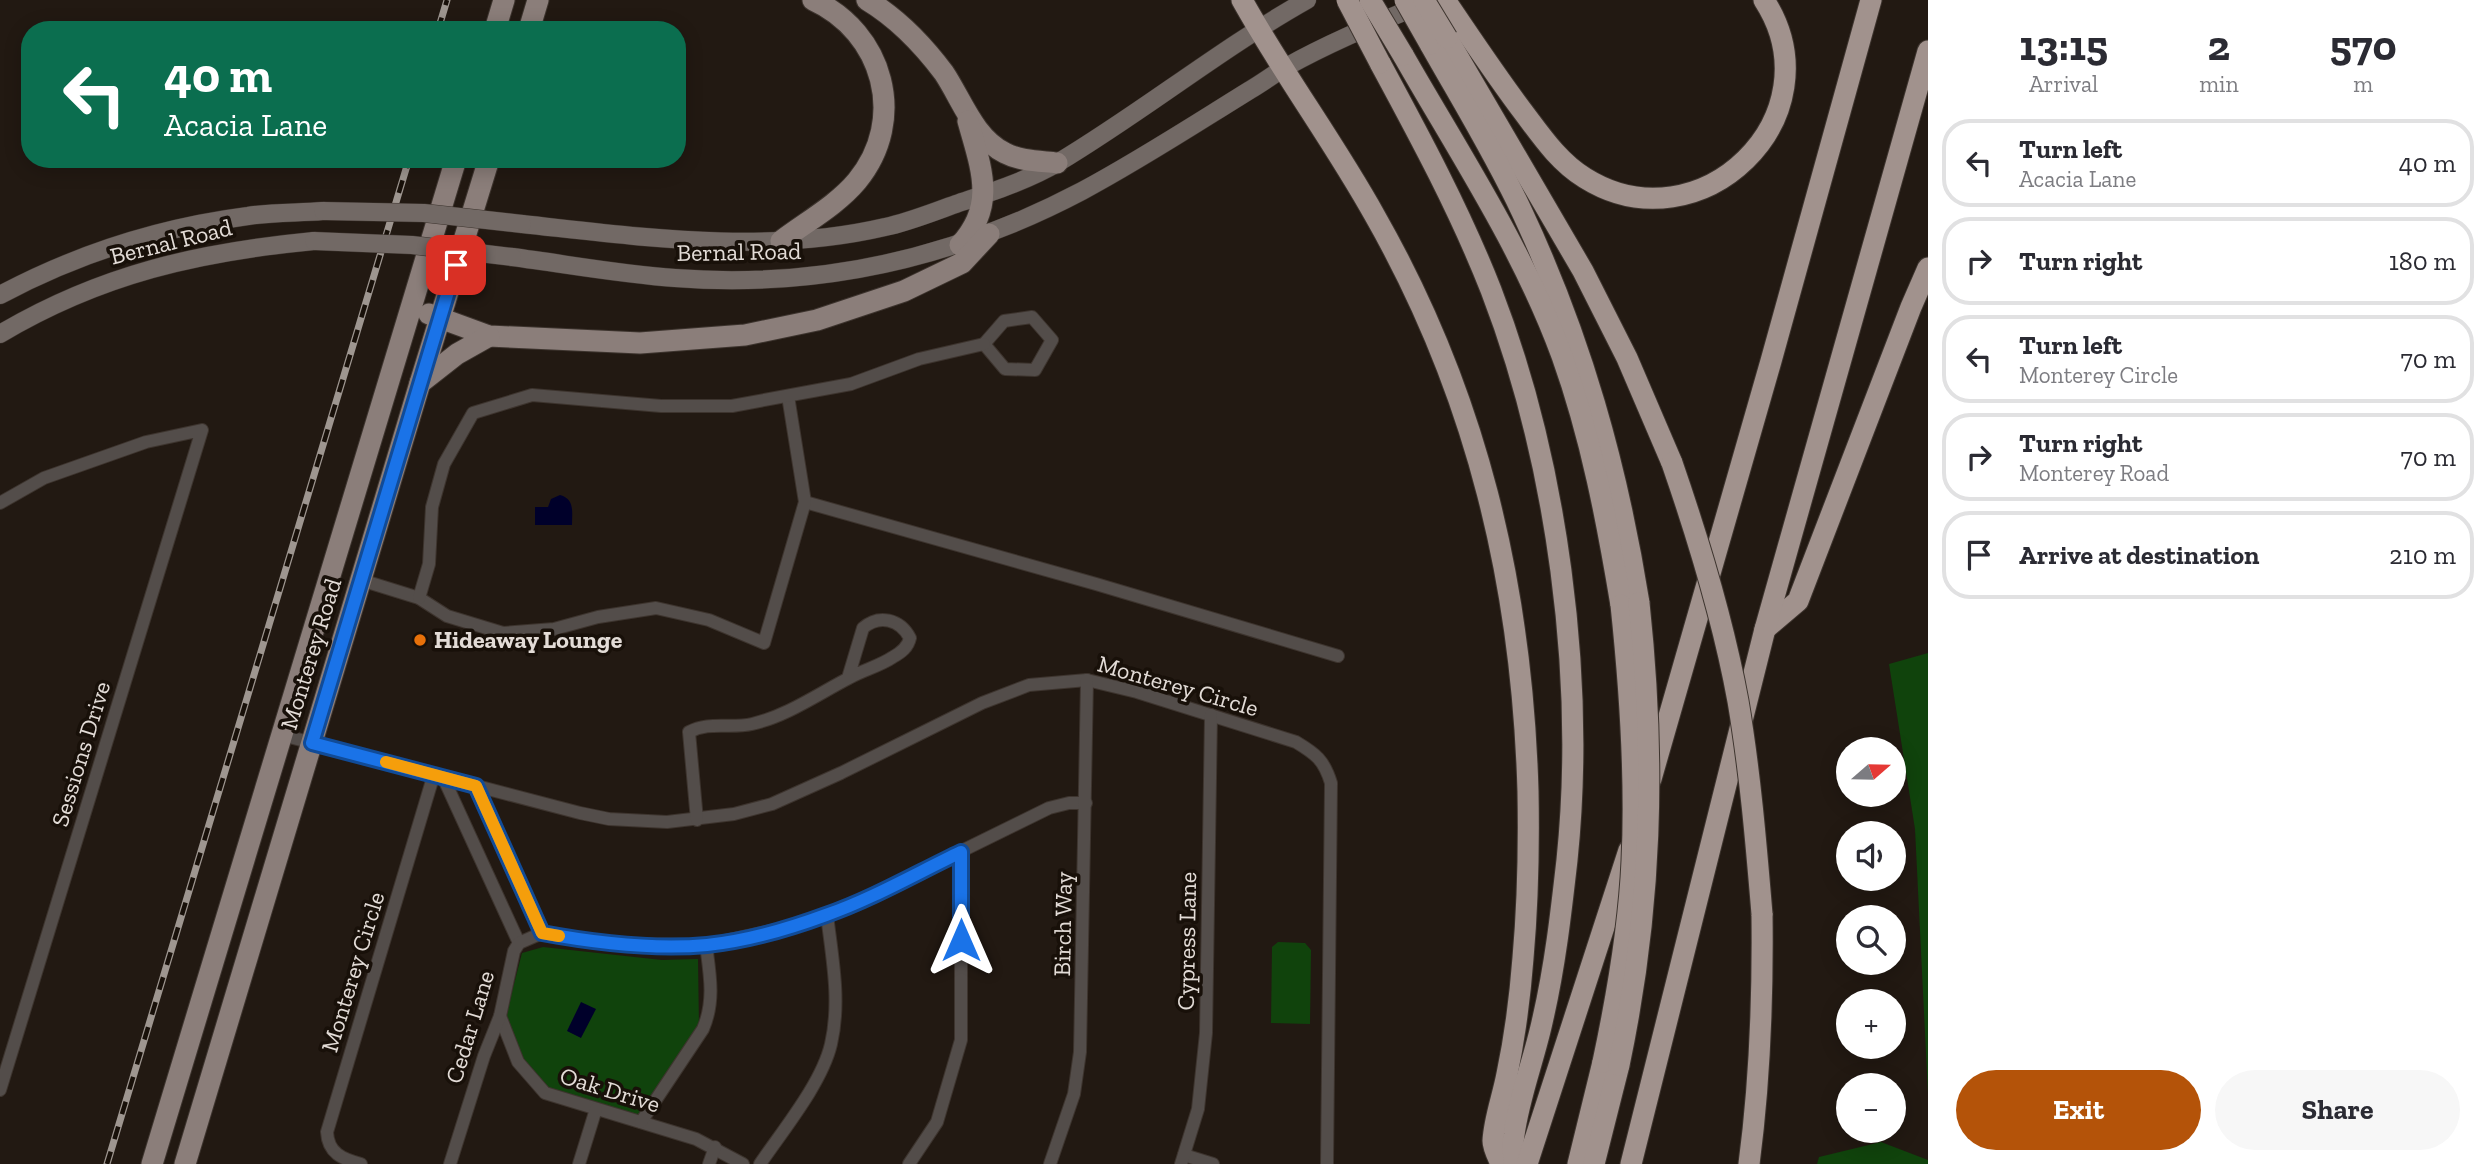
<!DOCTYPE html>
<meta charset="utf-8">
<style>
body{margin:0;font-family:"Zilla Slab",serif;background:#f7f7f7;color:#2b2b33;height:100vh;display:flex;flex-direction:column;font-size:26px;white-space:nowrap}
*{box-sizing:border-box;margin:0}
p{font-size:23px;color:#7c7c81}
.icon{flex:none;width:38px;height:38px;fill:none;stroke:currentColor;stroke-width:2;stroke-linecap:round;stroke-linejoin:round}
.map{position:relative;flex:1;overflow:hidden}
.panel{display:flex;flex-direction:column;background:#fff;width:560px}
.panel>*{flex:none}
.banner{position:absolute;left:21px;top:21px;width:665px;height:147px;border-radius:28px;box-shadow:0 4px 18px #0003;background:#0b6e4f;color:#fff;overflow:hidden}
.needle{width:46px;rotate:70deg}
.controls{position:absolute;left:1836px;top:737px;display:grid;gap:14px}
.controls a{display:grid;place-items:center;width:70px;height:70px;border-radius:50%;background:#fff;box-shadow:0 4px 18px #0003;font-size:35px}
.pin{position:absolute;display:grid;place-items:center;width:60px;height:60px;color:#fff;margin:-30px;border-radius:14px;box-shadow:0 4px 10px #0006}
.me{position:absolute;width:77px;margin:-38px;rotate:0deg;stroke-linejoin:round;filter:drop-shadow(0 0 5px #0008)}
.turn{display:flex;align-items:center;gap:24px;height:147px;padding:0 28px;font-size:32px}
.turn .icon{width:91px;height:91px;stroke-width:2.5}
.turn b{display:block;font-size:49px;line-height:60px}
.eta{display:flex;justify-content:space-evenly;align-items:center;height:119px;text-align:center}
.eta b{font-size:42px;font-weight:700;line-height:49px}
.button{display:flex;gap:14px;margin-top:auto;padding:14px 28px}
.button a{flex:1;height:80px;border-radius:42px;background:#b45309;color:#fff;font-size:28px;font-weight:700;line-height:80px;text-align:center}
.button a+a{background:#f7f7f7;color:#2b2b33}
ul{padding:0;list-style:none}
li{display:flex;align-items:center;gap:21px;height:88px;margin:0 14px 10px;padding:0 14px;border:4px solid #e1e1e2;border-radius:28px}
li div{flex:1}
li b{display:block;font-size:26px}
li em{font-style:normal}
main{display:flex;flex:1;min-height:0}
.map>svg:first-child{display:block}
</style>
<main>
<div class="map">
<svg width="1928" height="1164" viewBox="0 0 1928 1164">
<rect width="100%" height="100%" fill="#221912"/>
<!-- green -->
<g fill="#10430c">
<path d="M1928,653V1094L1915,829L1889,664Z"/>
<path d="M1278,942L1305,943L1311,950L1310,1024L1271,1023L1272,947Z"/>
<path d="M543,947L662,960L698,959L699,1027L634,1120L548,1088L523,1059L506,1015L522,953Z"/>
<path d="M1881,1142L1928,1160V1164H1817L1819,1157Z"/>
</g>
<!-- water -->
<g fill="#00002a">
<path d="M560,495C575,499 572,512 572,525H535V507H548L551,499Z"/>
<path d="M581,1002L596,1009L581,1038L567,1031Z"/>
</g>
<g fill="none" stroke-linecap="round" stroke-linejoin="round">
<defs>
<g id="minor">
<path d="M1032,317L1052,340L1035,370L1005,369L984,344L1004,321Z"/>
<path d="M805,502L1096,584L1338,656"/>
<path d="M0,503L44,478L146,442L202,430L0,1090"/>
<path d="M361,580L419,598L447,616L503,633L554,629L598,617L656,608L709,620L764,643L805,502L788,396"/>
<path d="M419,598L429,564L432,507L444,464L473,413L532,395L661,406H732L851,384L919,359L984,344"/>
<path d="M282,735L580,813L609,819L667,822L734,814L772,804L841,773L982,703L1029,685L1087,680L1137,692L1296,742C1316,754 1324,760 1331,783L1327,1164"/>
<path d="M443,777L519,943"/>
<path d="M476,786L542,933"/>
<path d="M697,820L689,732C709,721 730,729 752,724C787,716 818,694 849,678C863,670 880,666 893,657C902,652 908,647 910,638C900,619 879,614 863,628L848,678"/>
<path d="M500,1016L518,1062L545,1093L696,1139L743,1164"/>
<path d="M641,1122L703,1029C715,1001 710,975 706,945"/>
<path d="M1184,1155L1213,1164"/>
<path d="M361,1164C342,1159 328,1153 327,1132L434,774"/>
<path d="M450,1164L484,1056L500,1016L514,951L519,943L542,933L614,944L706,945L789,927L827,915L866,898L1049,808L1069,803H1086"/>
<path d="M579,1164L596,1109"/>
<path d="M709,1164L715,1147"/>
<path d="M760,1164C783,1130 822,1083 831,1044C841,1001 832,957 827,915"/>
<path d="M909,1164L937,1122L961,1040V852"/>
<path d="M1050,1164L1074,1094L1080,1052L1087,680"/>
<path d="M1181,1164L1198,1109L1206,1033L1211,715"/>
</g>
<g id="secondary">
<path d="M522,224C643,237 765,255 885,227C909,222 933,212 956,204C991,192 1027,181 1059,162C1144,111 1220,49 1307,0"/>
<path d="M512,257C566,264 620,274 675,278C819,289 955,258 1082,191C1140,160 1195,124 1250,90C1262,83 1274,74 1286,67C1329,43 1375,24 1420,5"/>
<path d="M0,295C77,254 162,227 248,216C273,212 298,213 323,211"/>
<path d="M0,334C101,274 199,252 314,241"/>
</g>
<g id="primary">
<path d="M867,0C897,18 923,45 944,73C962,100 974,138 1005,153C1020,161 1040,161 1057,163"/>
<path d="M495,30L504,0"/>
<path d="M529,30L538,0"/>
<path d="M781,241C806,222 837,205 857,181C908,119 883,32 813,0"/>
<path d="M960,245C997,205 981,168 968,121"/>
<path d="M429,314L489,336L640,343L745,335L817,320L904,291L962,263L989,234"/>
<path d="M420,383L457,354L489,336"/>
<path d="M152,1164L456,159"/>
<path d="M185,1164L420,383L489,159"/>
</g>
<g id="motorway">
<path d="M1242,0C1283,74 1334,142 1375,216C1477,395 1522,586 1528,791C1529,846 1528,902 1523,958C1520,997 1515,1036 1507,1074C1503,1096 1494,1119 1493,1141C1493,1148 1498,1157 1501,1164"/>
<path d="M1445,0C1471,38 1496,76 1524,113C1542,137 1559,162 1585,178C1700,250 1839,116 1764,0"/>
<path d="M1447,38L1583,271L1627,358L1672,463"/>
<path d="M1430,44C1461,99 1495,154 1522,212C1581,338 1617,465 1639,603"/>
<path d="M1403,55C1459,153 1523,249 1562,356C1591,437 1607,521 1621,605"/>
<path d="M1380,63C1420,137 1460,211 1491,290C1557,461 1586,676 1567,860C1561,913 1555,966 1543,1018C1535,1057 1519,1096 1514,1135C1512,1144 1514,1155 1514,1164"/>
<path d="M1765,629L1798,601L1911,307L1928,268"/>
<path d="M1651,779L1771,361L1871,0"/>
<path d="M1527,1164L1629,850"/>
<path d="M1578,1164L1603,1062"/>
<path d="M1594,1164L1619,1065"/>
<path d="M1631,1164L1765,629L1928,51"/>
<path d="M1749,1164C1760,1081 1763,997 1762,914"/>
</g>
</defs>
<!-- minor casing -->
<use href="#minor" stroke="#3d342e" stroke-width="14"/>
<!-- secondary casing -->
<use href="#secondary" stroke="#3d342e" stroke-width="19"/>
<!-- primary casing -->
<use href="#primary" stroke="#3d342e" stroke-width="23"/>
<!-- motorway casing -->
<use href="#motorway" stroke="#3d342e" stroke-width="23"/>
<!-- minor -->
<use href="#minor" stroke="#534d4a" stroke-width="12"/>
<!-- secondary -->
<use href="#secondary" stroke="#726965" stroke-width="18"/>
<!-- primary -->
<use href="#primary" stroke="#8b7e7a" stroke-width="21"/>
<!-- motorway -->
<use href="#motorway" stroke="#a1928d" stroke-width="21"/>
<defs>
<g id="rail">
<path d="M438,30L447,0"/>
<path d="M107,1164L409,159"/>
</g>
</defs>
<!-- rail casing -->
<use href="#rail" stroke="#9e9690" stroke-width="7"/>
<!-- rail -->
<use href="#rail" stroke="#181009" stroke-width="4.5" stroke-dasharray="13" stroke-linecap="butt"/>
<defs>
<g id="secondary-bridge">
<path d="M323,211L424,213L522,224"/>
<path d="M314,241L412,245L512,257"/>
</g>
<g id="motorway-bridge">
<path d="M1347,0L1380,63"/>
<path d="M1370,0L1403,55"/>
<path d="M1405,0L1430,44"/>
<path d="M1424,0L1447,38"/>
<path d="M1672,463C1699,541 1723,619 1738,701C1750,771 1756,842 1762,914"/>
<path d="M1603,1062C1617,996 1629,929 1632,861C1636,776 1630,690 1621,605"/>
<path d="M1619,1065C1652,909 1656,761 1639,603"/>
</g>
</defs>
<!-- secondary-bridge casing -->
<use href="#secondary-bridge" stroke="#3d342e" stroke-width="19" stroke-linecap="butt"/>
<!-- motorway-bridge casing -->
<use href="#motorway-bridge" stroke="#3d342e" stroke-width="23" stroke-linecap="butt"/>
<!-- secondary-bridge -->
<use href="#secondary-bridge" stroke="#726965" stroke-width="18"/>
<!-- motorway-bridge -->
<use href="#motorway-bridge" stroke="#a1928d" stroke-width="21"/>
</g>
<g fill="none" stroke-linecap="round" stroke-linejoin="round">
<defs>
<path id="route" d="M456,265L312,743L476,786L542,933C596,943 652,950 707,945C747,941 788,929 826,915C872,899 917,873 961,852V940"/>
</defs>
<!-- route casing -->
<use href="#route" stroke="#114b97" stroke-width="18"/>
<!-- route -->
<use href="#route" stroke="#1a73e8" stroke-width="12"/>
<!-- slow -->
<path stroke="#f59e0b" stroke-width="12" d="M386,762L476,786L542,933L559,936"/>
</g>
<!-- markers -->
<circle fill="#e8710a" stroke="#181009" stroke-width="2.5" cx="420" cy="640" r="7"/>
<g text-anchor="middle" stroke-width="7" stroke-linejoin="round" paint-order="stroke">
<!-- street labels -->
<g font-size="24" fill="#e3dcd7" stroke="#181009">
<text transform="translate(171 242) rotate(-14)" y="8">Bernal Road</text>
<text transform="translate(739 252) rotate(-1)" y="8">Bernal Road</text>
<text transform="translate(311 654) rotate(-73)" y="8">Monterey Road</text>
<text transform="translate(1178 686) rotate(16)" y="8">Monterey Circle</text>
<text transform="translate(81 754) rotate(-73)" y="8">Sessions Drive</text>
<text transform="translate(1063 924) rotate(-89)" y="8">Birch Way</text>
<text transform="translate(1187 941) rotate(-89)" y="8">Cypress Lane</text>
<text transform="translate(353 972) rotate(-73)" y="8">Monterey Circle</text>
<text transform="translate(470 1027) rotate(-73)" y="8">Cedar Lane</text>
<text transform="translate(610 1090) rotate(17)" y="8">Oak Drive</text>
</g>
<!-- poi labels -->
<g font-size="24" font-weight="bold" fill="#e3dcd7" stroke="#181009" text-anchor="start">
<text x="434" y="648">Hideaway Lounge</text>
</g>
</g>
</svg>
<div class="controls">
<a><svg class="needle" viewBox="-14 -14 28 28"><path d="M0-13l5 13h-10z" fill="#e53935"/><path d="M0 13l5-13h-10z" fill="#7c7c81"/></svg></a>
<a><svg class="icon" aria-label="sound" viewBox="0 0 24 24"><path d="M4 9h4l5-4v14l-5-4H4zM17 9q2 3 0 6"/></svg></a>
<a><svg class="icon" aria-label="search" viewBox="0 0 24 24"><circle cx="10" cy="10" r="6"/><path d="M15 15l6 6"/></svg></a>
<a>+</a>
<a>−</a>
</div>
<div class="pin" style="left:456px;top:265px;background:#d93025"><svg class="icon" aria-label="arrive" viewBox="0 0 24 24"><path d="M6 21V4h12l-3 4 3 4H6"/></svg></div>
<svg class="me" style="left:961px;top:940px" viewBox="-20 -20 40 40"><path d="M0-17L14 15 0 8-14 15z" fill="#1a73e8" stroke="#fff" stroke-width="4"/></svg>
<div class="banner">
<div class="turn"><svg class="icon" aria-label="left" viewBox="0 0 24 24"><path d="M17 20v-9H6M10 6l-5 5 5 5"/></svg><div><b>40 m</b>Acacia Lane</div></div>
</div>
</div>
<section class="panel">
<div class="eta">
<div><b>13:15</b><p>Arrival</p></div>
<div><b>2</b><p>min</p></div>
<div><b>570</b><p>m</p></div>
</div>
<ul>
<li><svg class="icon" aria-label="left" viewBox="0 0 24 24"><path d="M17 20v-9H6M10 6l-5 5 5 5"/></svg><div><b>Turn left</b><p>Acacia Lane</p></div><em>40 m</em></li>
<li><svg class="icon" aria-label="right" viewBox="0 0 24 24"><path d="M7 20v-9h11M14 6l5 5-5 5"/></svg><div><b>Turn right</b></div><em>180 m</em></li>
<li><svg class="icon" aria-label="left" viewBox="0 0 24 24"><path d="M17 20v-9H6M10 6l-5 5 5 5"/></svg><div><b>Turn left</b><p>Monterey Circle</p></div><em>70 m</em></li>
<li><svg class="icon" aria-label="right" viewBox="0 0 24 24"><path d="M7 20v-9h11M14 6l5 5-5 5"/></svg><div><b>Turn right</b><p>Monterey Road</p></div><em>70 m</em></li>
<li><svg class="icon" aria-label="arrive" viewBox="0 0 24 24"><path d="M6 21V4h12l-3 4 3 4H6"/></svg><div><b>Arrive at destination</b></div><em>210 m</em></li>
</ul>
<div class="button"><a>Exit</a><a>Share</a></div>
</section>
</main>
